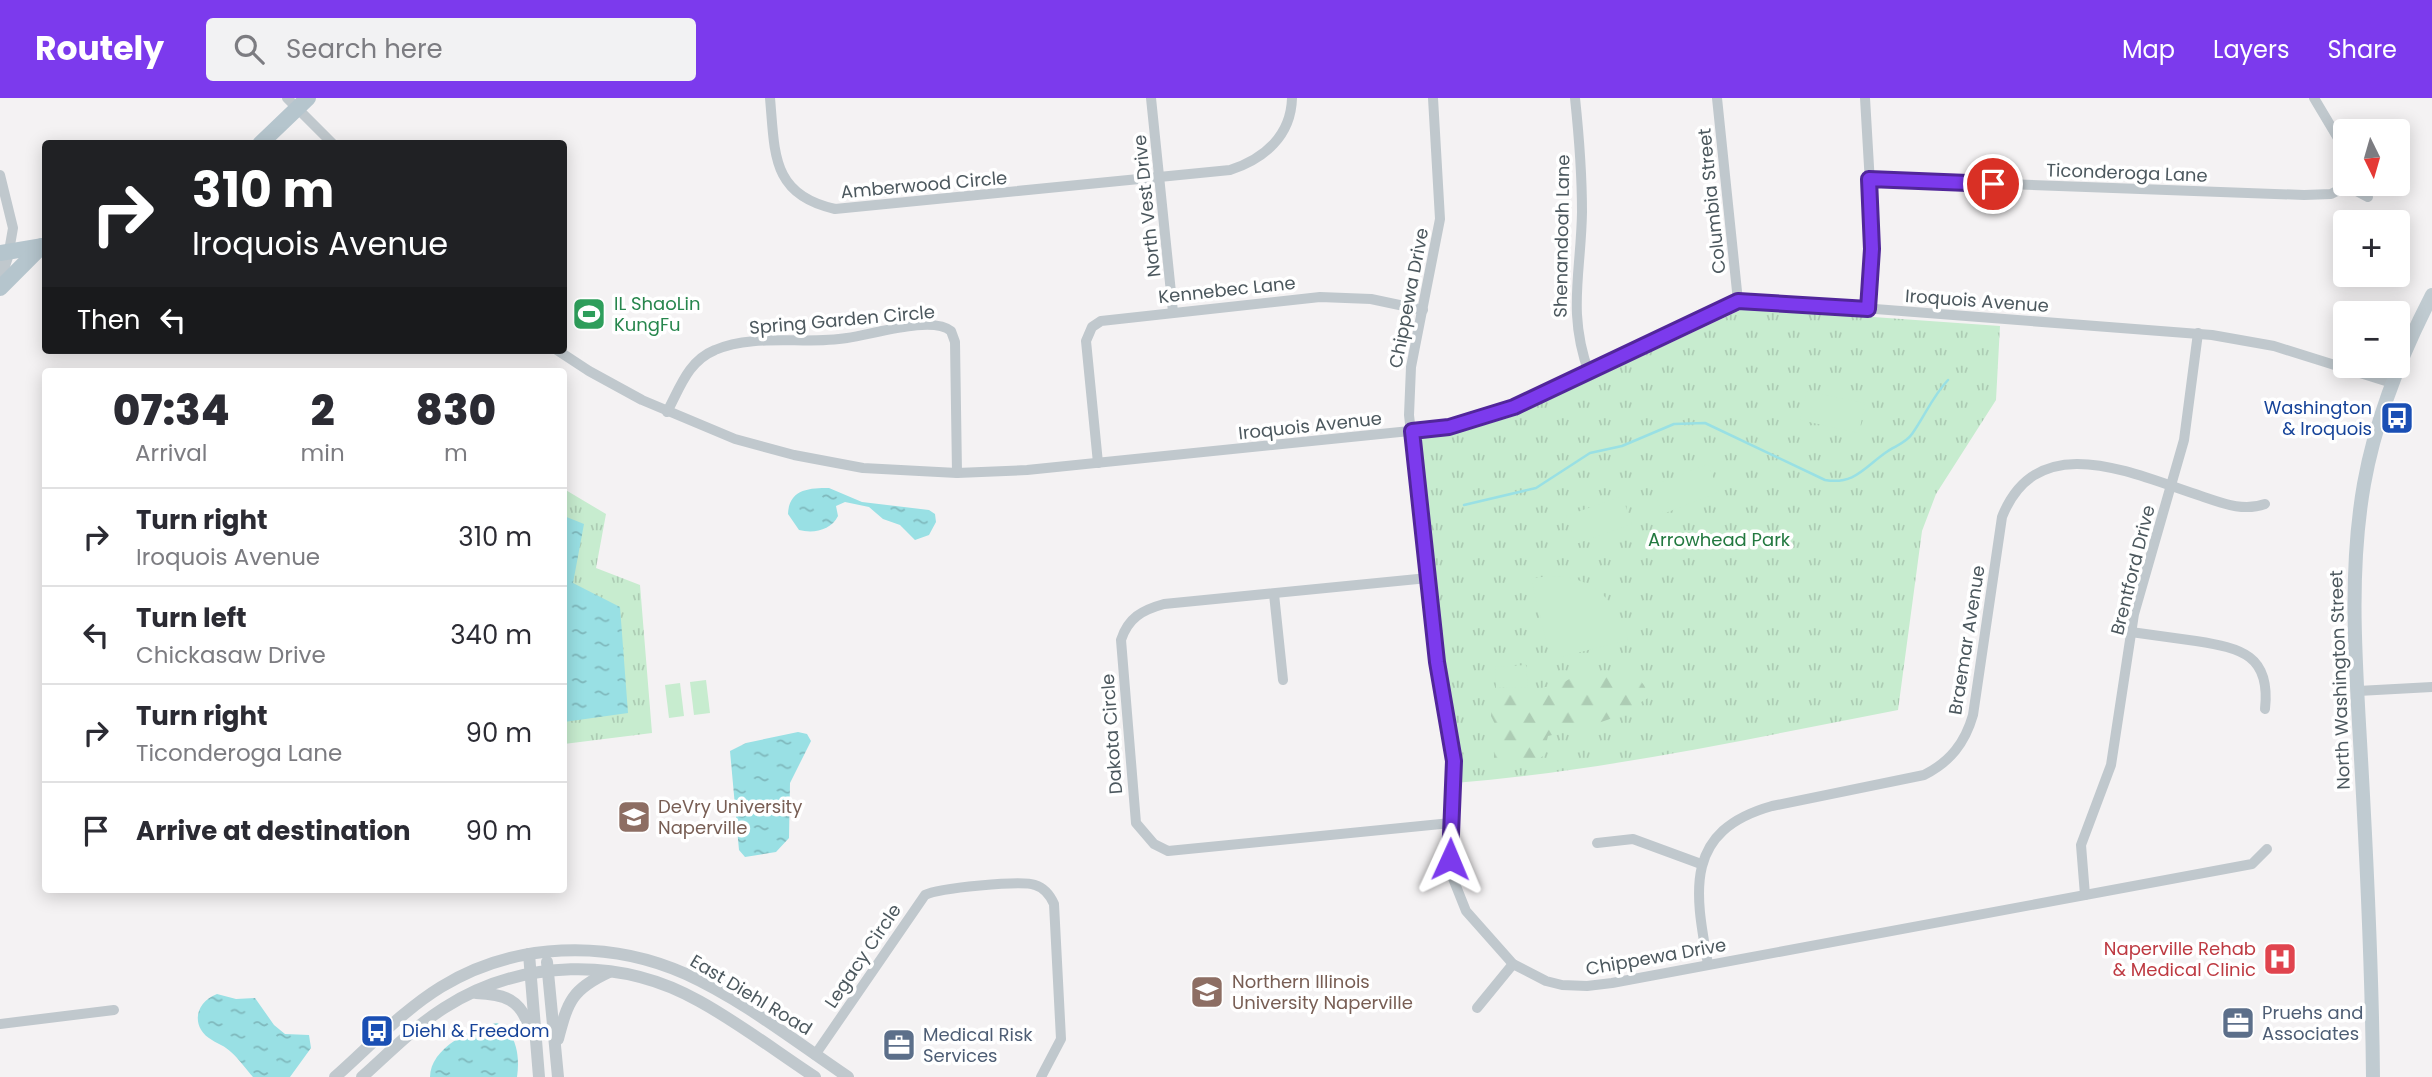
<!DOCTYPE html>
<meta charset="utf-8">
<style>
body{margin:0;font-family:Poppins,sans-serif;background:#f2f2f3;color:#2b2b33;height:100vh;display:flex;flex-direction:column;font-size:26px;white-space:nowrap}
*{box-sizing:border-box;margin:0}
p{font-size:23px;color:#7c7c81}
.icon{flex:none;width:38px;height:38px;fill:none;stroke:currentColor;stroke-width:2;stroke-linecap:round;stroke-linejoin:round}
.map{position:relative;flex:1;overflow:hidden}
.sheet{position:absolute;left:42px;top:270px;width:525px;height:525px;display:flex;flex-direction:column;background:#fff;border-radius:7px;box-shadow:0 4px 18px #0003}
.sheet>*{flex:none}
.guide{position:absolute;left:42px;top:42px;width:525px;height:214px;border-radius:7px;box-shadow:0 4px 18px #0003;background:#202124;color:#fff;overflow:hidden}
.needle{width:46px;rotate:175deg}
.controls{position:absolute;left:2333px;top:21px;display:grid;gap:14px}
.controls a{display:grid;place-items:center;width:77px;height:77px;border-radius:7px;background:#fff;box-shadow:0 4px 18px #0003;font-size:35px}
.pin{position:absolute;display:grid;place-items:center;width:60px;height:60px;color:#fff;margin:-30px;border:4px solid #fff;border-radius:50%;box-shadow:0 2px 7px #0007}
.me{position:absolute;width:77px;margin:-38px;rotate:1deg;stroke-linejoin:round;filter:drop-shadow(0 0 5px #0008)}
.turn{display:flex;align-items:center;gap:24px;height:147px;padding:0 35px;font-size:32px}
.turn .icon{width:91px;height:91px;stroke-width:2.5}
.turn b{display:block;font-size:49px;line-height:60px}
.then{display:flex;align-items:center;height:66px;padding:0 35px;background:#0003;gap:14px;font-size:26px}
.eta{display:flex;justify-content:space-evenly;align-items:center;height:119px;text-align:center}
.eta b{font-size:42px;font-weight:800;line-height:49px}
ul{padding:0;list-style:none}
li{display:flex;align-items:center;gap:21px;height:98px;padding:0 35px;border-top:2px solid #e1e1e2}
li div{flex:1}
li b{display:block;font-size:26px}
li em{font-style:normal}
header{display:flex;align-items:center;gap:42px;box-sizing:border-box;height:98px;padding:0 35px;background:#7c3aed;color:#fff}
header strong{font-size:33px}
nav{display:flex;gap:38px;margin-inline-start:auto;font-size:24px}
.search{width:490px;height:63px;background:#f2f2f3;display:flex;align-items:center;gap:18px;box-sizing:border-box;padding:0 24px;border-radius:7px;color:#7c7c81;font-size:26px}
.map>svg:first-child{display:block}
</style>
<header>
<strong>Routely</strong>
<div class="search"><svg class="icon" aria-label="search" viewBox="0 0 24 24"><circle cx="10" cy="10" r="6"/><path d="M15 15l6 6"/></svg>Search here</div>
<nav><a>Map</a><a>Layers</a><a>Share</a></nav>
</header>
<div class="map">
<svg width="2432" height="979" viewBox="0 0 2432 979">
<defs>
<pattern id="grass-tufts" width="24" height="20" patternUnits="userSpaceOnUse" patternTransform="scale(1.75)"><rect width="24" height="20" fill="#c7eccf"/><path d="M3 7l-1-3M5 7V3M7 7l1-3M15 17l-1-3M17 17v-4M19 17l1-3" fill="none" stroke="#adccb4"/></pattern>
<pattern id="forest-firs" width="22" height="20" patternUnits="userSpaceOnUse" patternTransform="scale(1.75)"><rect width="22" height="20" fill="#c7eccf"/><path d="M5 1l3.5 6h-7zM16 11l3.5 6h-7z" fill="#adccb4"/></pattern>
<pattern id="water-ripples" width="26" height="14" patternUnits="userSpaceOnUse" patternTransform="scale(1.75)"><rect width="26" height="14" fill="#99e0e4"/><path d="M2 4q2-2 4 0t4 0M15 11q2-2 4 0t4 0" fill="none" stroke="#7fb8bc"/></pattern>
</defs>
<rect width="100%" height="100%" fill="#f4f2f3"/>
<!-- grass -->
<g fill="url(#grass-tufts)">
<path d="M1745,210L2000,228L1996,302L1936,396L1922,433L1898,612C1752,640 1604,673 1455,685L1414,341L1465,333L1514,318Z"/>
<path d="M564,391L606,416L596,470L640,487L652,635L564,646Z"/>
</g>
<!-- forest -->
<path fill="url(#forest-firs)" d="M1581,574C1586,576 1592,579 1598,579C1616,581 1644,568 1648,600L1636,607L1637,614L1631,616L1627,613C1603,626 1576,631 1548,638L1543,658L1536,663L1523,662L1518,665L1509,660L1498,664L1494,661V641L1499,634L1491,618L1492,602L1505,596L1527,597L1545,589H1556Z"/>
<!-- pitch -->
<g fill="#c7eccf">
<path d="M1807,293L1865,305L1859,335L1800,322Z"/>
<path d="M1708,366L1719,394L1663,416L1652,388Z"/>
<path d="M1622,398L1632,426L1576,446L1566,418Z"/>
<path d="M1547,478C1589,476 1619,502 1628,542L1557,560L1549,554L1531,481Z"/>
<path d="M1526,567L1528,589L1496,590L1495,569Z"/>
<path d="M706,582L710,615L694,617L690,584Z"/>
<path d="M680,585L684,618L669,620L665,587Z"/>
</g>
<!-- water -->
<g fill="url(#water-ripples)">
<path d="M829,390L862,404L929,412L935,416L936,424L929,437L915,442L900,427L883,421L869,409L845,404L836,408L838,418C831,432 814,436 799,432L788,416C789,391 809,390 829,390Z"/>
<path d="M564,418L584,426L573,485L620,509L628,615L564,624Z"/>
<path d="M798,634L807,636L811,643L790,685L789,740L776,754L745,759L739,752L730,653L746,645Z"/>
<path d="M217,896L236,901L255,900L274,927L285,936L309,937L311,950L290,979H253C246,971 239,961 231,954C225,948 218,946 212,942C190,929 195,904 217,896Z"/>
<path d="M497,925C517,933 520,960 517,979H430C430,950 472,930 497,925Z"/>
</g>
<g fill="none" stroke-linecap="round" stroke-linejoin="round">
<!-- stream -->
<path stroke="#99e0e4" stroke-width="2.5" d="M1464,407L1536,390L1590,355L1622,348L1674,326L1705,325L1825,382C1854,387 1864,370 1885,355C1894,348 1905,346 1912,336C1925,318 1932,299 1948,282"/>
<!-- minor -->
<g stroke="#c0c8cd" stroke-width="10">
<path d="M287,0L333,46"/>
<path d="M770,0C775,55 771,97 835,111L1230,72C1264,61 1291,38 1292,0"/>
<path d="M1151,0L1173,214"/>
<path d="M1433,0L1440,121L1411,269L1409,317L1437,564L1454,663L1449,746L1452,778L1466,813L1513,866L1546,883L1562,887L1587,888L1612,885L2252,766L2267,751"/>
<path d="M1575,0C1579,38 1582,76 1582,114C1581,176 1567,214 1589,275"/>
<path d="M1717,0L1738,203"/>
<path d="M1865,0L1872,120L1868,210"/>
<path d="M2314,0L2345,52"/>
<path d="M0,77L13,130L9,153"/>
<path d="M1869,81L2304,97L2331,96L2351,86"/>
<path d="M2349,89L2368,99"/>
<path d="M557,252L589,273L642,302L735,341L794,357L863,370L957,375L1027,372L1449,329L1529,303L1745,201L2212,237L2274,248L2392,285"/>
<path d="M667,314C680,290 688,263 715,252C754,235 805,247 847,240C872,237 932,217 951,233L955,244L957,375"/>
<path d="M1098,365L1086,243L1092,229L1101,223L1320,199L1371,201L1423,212"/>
<path d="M1428,480L1164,506C1142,512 1128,520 1121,542L1136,725L1154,746L1168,753L1451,725"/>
<path d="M1274,496L1283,582"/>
<path d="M2131,534C2153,537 2175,540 2196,543C2241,550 2271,557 2265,611"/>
<path d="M2358,593L2432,589"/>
<path d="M1597,745L1633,741L1701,766"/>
<path d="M2085,797L2081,747L2111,667L2134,516L2184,342L2198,235"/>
<path d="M1708,866C1695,794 1683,733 1772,708L1924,677C1950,664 1965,645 1973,617L2002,419C2038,328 2135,377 2201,398C2222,405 2243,414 2265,406"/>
<path d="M1477,910L1513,866"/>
<path d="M0,926L114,912"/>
<path d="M815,957L925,797C938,790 1022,782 1035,787C1045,790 1050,797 1054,806L1061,941L1041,979"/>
</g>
<!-- tertiary -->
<g stroke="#c0c8cd" stroke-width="12">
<path d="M0,180L9,153"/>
<path d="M529,856L539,979"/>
<path d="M547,864L558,979"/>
<path d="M476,895C504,896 521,901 530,931"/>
<path d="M558,941C568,903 572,891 609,874"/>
<path d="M335,979C369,949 402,913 441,889C514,844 608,841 686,876C743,902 796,944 848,979"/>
<path d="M362,979C389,955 414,929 444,910C521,861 620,858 699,903C739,925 777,954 815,979"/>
</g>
<!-- secondary -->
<path stroke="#c0cbd1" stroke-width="14" d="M2373,979C2372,873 2367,767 2361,661C2356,569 2348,477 2364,386C2376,319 2401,257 2432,197"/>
<!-- primary -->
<g stroke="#b5c5cd" stroke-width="16">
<path d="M260,46L308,0"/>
<path d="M0,155L43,148"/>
<path d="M0,190L42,148"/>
</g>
</g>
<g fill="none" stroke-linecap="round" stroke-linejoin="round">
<defs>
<path id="route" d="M1450,761L1454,663L1437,564L1412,333L1449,329L1514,309L1738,203L1868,211L1872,151L1869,81L1993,86"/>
</defs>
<!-- route casing -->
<use href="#route" stroke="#51269a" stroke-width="18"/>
<!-- route -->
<use href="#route" stroke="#7c3aed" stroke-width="12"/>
</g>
<!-- icons -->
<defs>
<symbol id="stadium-square" viewBox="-11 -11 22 22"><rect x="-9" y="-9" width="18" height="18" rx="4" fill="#2e9e5b" stroke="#fff"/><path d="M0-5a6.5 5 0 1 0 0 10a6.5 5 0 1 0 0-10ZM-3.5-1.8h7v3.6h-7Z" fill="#fff"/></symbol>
<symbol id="bus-square" viewBox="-11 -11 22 22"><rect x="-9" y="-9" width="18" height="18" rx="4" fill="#1a4fb4" stroke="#fff"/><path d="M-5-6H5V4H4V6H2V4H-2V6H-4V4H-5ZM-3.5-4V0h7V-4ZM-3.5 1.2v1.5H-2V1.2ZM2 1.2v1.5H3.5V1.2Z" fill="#fff"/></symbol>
<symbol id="university-square" viewBox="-11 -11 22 22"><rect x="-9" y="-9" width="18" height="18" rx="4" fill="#8d6e63" stroke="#fff"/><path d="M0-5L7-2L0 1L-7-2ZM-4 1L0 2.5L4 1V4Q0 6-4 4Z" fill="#fff"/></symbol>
<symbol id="hospital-square" viewBox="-11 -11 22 22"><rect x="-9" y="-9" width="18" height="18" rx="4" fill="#e0444e" stroke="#fff"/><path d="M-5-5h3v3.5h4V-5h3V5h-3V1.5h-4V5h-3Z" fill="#fff"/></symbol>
<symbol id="office-square" viewBox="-11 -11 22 22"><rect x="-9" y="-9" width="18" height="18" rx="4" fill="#5c6f8a" stroke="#fff"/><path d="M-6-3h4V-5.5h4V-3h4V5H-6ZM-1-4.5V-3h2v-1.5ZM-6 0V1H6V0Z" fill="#fff"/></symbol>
</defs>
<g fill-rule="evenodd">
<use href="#stadium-square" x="570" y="197" width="38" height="38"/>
<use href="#bus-square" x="2378" y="301" width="38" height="38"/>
<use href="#university-square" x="615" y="700" width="38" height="38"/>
<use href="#hospital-square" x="2261" y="842" width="38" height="38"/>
<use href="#university-square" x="1188" y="875" width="38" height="38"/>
<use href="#office-square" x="2219" y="906" width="38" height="38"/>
<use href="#bus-square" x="358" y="914" width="38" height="38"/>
<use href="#office-square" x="880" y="928" width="38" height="38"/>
</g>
<g text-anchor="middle" stroke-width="7" stroke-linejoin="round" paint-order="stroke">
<!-- street labels -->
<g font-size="18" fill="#4c585e" stroke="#fff">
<text transform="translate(2127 75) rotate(2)" y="6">Ticonderoga Lane</text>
<text transform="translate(924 87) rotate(-5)" y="6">Amberwood Circle</text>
<text transform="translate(1712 103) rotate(-96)" y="6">Columbia Street</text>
<text transform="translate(1147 108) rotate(-96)" y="6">North Vest Drive</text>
<text transform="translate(1562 138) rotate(-89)" y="6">Shenandoah Lane</text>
<text transform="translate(1227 192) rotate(-6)" y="6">Kennebec Lane</text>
<text transform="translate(1409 200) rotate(-79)" y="6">Chippewa Drive</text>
<text transform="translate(1977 203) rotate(4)" y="6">Iroquois Avenue</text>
<text transform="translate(842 222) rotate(-5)" y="6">Spring Garden Circle</text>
<text transform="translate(1310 328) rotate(-6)" y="6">Iroquois Avenue</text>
<text transform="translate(2133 472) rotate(-76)" y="6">Brentford Drive</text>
<text transform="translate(1967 542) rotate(-81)" y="6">Braemar Avenue</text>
<text transform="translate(2340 582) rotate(-92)" y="6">North Washington Street</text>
<text transform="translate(1112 636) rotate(-94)" y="6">Dakota Circle</text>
<text transform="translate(863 858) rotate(-56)" y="6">Legacy Circle</text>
<text transform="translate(1656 859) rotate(-10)" y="6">Chippewa Drive</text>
<text transform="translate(751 897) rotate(31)" y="6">East Diehl Road</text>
</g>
<!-- leisure labels -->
<g font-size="18" fill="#27864d" stroke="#fff" text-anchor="start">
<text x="614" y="212">IL ShaoLin<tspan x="614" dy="21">KungFu</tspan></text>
</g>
<!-- transit labels -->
<g font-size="18" fill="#164399" stroke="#fff" text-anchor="end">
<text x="2372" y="316">Washington<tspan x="2372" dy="21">&amp; Iroquois</tspan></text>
<text x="402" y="939" text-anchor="start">Diehl &amp; Freedom</text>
</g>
<!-- park labels -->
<g font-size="18" fill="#237940" stroke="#fff">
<text x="1719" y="448">Arrowhead Park</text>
</g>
<!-- education labels -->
<g font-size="18" fill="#785e54" stroke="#fff" text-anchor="start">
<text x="658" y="715">DeVry University<tspan x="658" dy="21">Naperville</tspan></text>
<text x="1232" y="890">Northern Illinois<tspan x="1232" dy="21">University Naperville</tspan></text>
</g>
<!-- health labels -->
<g font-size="18" fill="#be3a42" stroke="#fff" text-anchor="end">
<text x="2256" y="857">Naperville Rehab<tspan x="2256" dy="21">&amp; Medical Clinic</tspan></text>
</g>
<!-- service labels -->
<g font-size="18" fill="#4e5e75" stroke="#fff" text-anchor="start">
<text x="2262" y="921">Pruehs and<tspan x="2262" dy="21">Associates</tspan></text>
<text x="923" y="943">Medical Risk<tspan x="923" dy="21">Services</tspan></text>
</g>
</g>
</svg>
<div class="controls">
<a><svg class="needle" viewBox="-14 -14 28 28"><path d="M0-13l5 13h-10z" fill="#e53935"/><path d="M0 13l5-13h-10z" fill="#7c7c81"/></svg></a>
<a>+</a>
<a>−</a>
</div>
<div class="pin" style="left:1993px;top:86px;background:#d93025"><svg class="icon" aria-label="arrive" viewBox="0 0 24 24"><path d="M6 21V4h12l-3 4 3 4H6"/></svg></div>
<svg class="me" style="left:1450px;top:761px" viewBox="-20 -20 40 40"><path d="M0-17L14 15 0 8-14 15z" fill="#7c3aed" stroke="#fff" stroke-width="4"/></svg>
<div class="guide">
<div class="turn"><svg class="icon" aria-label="right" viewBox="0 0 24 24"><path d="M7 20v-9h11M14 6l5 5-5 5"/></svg><div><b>310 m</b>Iroquois Avenue</div></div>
<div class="then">Then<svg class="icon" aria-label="left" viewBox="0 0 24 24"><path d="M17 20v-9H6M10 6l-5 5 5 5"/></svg></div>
</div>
<section class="sheet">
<div class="eta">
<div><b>07:34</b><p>Arrival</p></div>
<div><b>2</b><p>min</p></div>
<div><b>830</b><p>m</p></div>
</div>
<ul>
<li><svg class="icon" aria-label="right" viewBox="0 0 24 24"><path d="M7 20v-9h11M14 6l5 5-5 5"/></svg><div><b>Turn right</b><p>Iroquois Avenue</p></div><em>310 m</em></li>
<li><svg class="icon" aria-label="left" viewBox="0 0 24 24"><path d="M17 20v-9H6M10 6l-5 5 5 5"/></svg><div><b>Turn left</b><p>Chickasaw Drive</p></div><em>340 m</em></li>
<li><svg class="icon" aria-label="right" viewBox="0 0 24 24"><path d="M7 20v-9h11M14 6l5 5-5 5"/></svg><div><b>Turn right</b><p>Ticonderoga Lane</p></div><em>90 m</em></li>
<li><svg class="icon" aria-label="arrive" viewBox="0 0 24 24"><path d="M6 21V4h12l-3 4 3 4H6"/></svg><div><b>Arrive at destination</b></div><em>90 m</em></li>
</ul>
</section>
</div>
